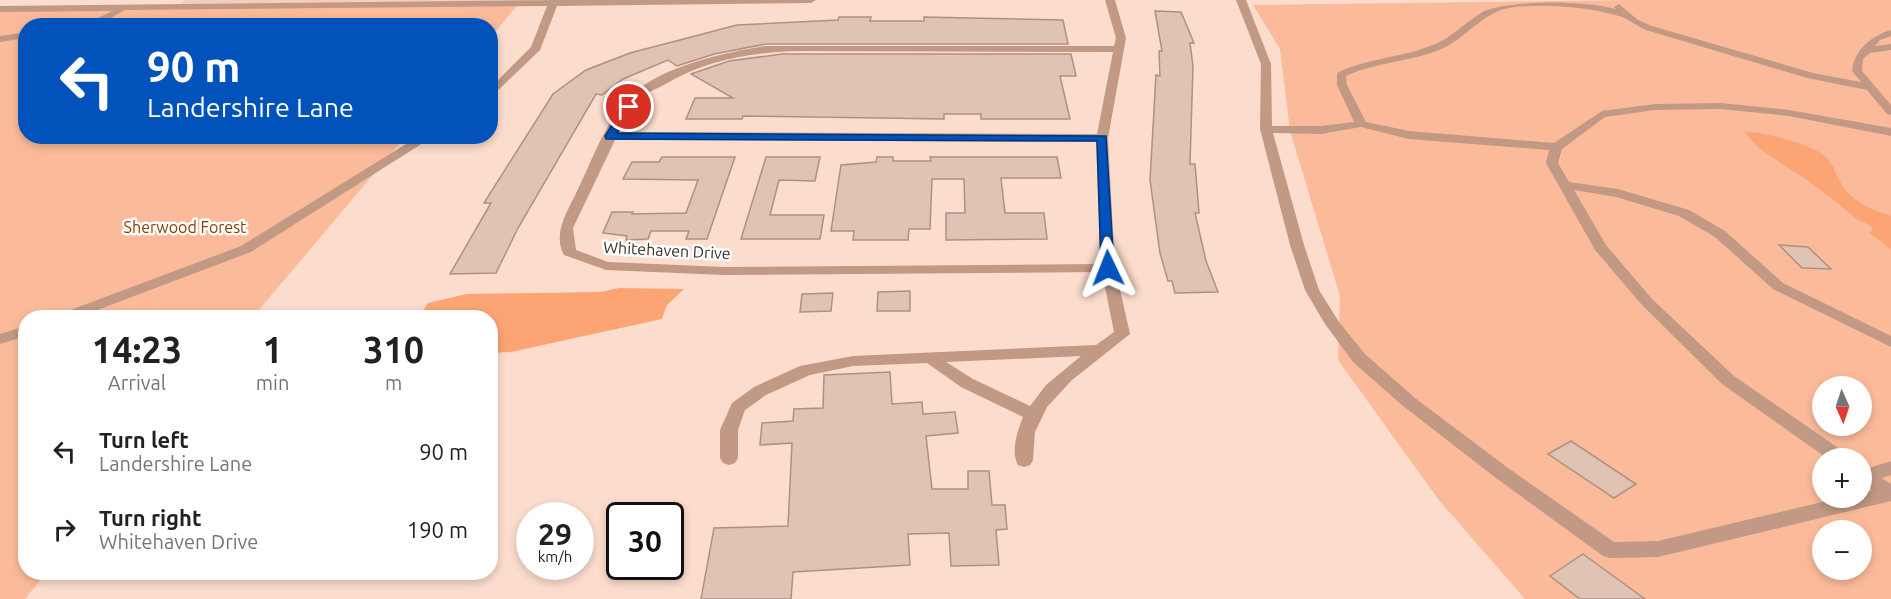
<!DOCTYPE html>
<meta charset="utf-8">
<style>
body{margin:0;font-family:Ubuntu,sans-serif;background:#f6f6f6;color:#202124;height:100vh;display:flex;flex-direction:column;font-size:22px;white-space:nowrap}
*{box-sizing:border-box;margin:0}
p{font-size:20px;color:#757577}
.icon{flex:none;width:33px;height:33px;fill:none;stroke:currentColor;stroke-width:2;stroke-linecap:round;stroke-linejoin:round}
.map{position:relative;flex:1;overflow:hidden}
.panel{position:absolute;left:18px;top:310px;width:480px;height:270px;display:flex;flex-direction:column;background:#fff;border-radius:24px;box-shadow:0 3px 9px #0003}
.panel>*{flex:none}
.guide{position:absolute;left:18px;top:18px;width:480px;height:126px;border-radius:24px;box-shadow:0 3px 9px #0003;background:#0252bb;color:#fff;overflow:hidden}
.needle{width:39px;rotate:177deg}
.tools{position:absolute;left:1812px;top:376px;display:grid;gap:12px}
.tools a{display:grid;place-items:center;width:60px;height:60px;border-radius:50%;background:#fff;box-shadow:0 3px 9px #0003;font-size:30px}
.speed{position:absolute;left:516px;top:502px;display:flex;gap:12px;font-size:30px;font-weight:700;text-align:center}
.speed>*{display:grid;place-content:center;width:78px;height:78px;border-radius:50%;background:#fff;box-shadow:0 3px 9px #0003;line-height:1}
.speed small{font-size:15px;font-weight:400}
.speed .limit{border:3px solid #111;border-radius:9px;background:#fff;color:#111}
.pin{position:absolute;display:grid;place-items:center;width:51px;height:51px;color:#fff;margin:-26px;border:3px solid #fff;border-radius:50%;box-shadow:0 2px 6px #0007}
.me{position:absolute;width:66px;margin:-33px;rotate:358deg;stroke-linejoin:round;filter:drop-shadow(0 0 4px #0008)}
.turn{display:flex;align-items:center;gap:21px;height:126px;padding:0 30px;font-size:27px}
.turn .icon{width:78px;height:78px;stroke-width:2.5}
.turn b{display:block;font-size:42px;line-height:51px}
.eta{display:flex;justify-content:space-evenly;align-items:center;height:102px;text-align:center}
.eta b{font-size:36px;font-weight:600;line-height:42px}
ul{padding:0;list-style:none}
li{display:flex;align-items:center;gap:18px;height:78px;padding:0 30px}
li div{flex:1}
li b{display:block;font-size:22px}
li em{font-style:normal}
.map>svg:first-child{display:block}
</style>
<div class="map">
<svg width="1891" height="599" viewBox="0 0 1891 599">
<rect width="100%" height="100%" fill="#fcdccc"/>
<!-- built -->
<path fill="#f5ceba" d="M185,0H646L178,5Z"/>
<!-- green -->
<g fill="#fbbb9a" fill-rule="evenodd">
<path d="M1635,0H1891V599H1525L1438,499L1338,360L1340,296L1290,131L1280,49L1253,5ZM1822,387H1862V426H1822ZM1822,459H1862V498H1822ZM1822,531H1862V570H1822Z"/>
<path d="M519,3L491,37L490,26H26V136L405,137L252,318H26V573H46L25,599H0V9Z"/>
</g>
<!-- water -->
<g fill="#fca473">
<path d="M1745,132C1762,131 1817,145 1828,159C1834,166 1836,175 1841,183C1850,201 1873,210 1891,216V250L1870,233L1873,228C1867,222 1858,221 1853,216C1834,200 1810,181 1787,167C1772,157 1755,148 1745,132Z"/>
<path d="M619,288L684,289L667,305L662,319L511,352L491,353L490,318H418L428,303L467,294L600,292Z"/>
</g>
<!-- building -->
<g fill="#e1c3b3" stroke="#ad9182" stroke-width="1.5">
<path d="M1155,11L1181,12L1194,43H1190L1193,66L1190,164H1195L1199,213H1195L1206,261L1218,292L1175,293L1172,281H1168L1160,253L1150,180L1156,75L1160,76L1159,51H1162Z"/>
<path d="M839,17H871L870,21H924V17L1063,20L1068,44H766L714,54L677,66L668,60L623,79L602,95L596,94L518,228L496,273L450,274L491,203H484L553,94L586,70L630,53L737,25L838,20Z"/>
<path d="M782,54H1071L1076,76H1060L1070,119H981V114H944V119L743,116L742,119H686L695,98H733L691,74L729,61Z"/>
<path d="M662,157H735L707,239H686L689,231H651L648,239L626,240L627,236L603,233L612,212H633L632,214L686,213L698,180L623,179L632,162H659Z"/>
<path d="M766,157H820L815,181L779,180L770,215H824L820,239H741Z"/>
<path d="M877,157H893V161H931L930,157H1057L1061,178H1001L1005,213H1044L1047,239L946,240V213H965L964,179H932L930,229H909L908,240H853L854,231H831L841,165L876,162Z"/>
<path d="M1779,245L1808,247L1831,269L1802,268Z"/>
<path d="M910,291V311H877L878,292Z"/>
<path d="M833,293L831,311L800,312L802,294Z"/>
<path d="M890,372L892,404L922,402L923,414L955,412L958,433L926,436L932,489H968V471H989L992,505H1005L1007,529L996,530L999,565L951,566L949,533L908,534L910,565L793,572L791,599H701L714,528L788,526L792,443L760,445L762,423L793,421L794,409L823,408L824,375Z"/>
<path d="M1571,441L1636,484L1614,498L1548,454Z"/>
<path d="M1583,554L1645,599H1580L1550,576Z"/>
</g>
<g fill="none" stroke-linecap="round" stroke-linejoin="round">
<!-- minor -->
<g fill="#c19985" fill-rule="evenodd">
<path d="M560,0H816L811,3L557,6L540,50L490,98V88L531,47L547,6L125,10L96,26H82L112,11L0,12V6Z"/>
<path d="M1105,0H1115L1126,38L1108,138L1115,268L1130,334L1072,380L1047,407L1035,432L1033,460L1030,465L1024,467L1018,465C1010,451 1018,430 1023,417L961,387L927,363L853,366L810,375L766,395L745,410L738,430V458L735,463L729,465L723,463L720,458V430L732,403L754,387L800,366L853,356L1096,345L1114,332L1102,272L724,275L606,270L564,255C552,233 568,211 577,191C593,159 606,118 634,93C664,66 726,52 766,46H1114L1116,38ZM800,51L1113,52L1097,134L618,132C624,120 632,107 642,98C647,93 655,89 662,86C704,60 751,52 800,51ZM615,140L1096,142L1101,264L724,267L608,262L576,250L573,228ZM1081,356L1046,385L1030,406L973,379L946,362Z"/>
<path d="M1236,0H1246L1271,64L1272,126H1321L1354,122L1337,85V73C1367,58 1400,58 1430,46C1451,39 1465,22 1484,11C1515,0 1582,0 1616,9L1614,7L1619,4L1638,20L1652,26L1813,73L1861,82L1852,71C1854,50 1871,36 1891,30V36L1880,40L1875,46L1891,44V50L1870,53L1863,59L1862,71L1891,105V115L1887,114L1867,90L1807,78L1646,30C1637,26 1630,20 1622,17C1594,7 1523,0 1496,12C1475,22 1460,42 1439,50C1409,62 1376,62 1346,76L1347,85L1366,122L1409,131L1554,143L1602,111L1655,104L1721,103L1789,110L1891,128V136L1789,116L1721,109L1655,110L1605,117L1562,149L1558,163L1569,182L1618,189L1689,210L1725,231L1783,283L1891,336V347L1773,289L1715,237L1679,216L1616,197L1574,190L1606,245L1652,299L1734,376L1847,454L1850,459H1828L1722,384L1642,305L1595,250L1546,163L1549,150L1409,139L1361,127L1321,134L1273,133L1304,245L1319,290L1339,322L1365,354L1415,398L1508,468L1614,542L1658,541L1839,498H1862V493L1872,490L1862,482V466L1869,468L1891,461V475L1882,478L1891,484V501L1658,557L1610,558L1603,556L1496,478L1403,406L1353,362L1325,324L1305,290L1290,245L1260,129L1261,64Z"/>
<path d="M26,32V38L0,42V36Z"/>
<path d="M419,136H434L251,252L76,318H54L57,315L241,246Z"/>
<path d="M26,326V336L0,344V334Z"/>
</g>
</g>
<!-- route -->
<path fill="#0252bb" stroke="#01357a" stroke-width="1.5" d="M625,104L634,107L617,133L1106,136L1114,268L1108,272L1101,268L1097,141L606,139L605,136Z"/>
<g text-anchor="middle" stroke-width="5" stroke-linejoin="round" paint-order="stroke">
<!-- park labels -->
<g font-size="16" fill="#8b3d00" stroke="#fff">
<text x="185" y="233">Sherwood Forest</text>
</g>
<!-- street labels -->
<g font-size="16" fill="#3c302a" stroke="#fff">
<text transform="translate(667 250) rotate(3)" y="6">Whitehaven Drive</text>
</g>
</g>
</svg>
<div class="tools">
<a><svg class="needle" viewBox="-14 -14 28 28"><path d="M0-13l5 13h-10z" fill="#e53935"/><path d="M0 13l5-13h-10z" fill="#757577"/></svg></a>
<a>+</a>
<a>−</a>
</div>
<div class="speed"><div>29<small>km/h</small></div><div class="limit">30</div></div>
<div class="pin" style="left:629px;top:107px;background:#d93025"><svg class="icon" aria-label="arrive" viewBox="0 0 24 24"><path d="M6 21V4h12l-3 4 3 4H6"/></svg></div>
<svg class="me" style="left:1108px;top:268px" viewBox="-20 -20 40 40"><path d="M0-17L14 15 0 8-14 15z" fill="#0252bb" stroke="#fff" stroke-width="4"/></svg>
<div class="guide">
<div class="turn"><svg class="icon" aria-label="left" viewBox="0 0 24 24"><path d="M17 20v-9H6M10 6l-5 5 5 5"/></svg><div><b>90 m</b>Landershire Lane</div></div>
</div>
<section class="panel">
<div class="eta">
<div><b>14:23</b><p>Arrival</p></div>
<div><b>1</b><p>min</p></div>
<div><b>310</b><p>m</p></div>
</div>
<ul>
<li><svg class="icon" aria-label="left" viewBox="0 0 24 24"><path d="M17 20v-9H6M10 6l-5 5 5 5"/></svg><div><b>Turn left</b><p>Landershire Lane</p></div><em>90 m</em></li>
<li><svg class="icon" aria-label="right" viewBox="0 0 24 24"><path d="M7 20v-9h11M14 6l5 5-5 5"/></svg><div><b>Turn right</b><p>Whitehaven Drive</p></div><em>190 m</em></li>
</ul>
</section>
</div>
